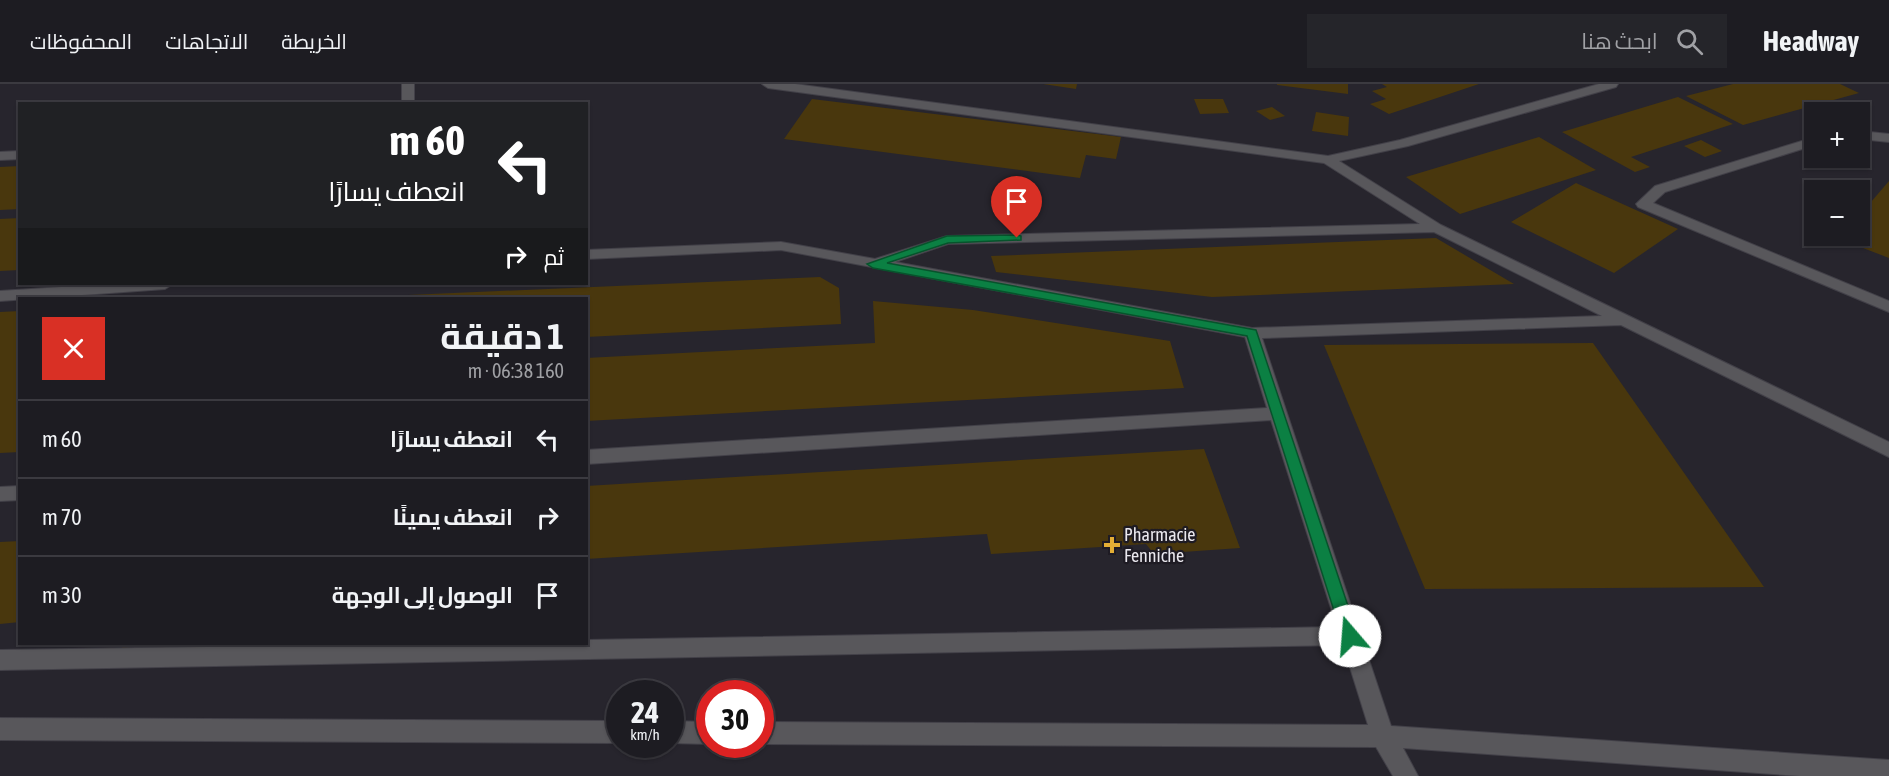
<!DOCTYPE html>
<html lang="ar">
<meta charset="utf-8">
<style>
body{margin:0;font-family:"Asap Condensed",Cairo,sans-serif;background:#25252a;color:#f1f3f6;direction:rtl;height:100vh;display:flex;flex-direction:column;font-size:22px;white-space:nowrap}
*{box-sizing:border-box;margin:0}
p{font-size:20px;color:#a0a1a5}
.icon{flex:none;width:33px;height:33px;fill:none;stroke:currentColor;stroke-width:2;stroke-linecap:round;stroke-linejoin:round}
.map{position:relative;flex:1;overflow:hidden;direction:ltr}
.sheet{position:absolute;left:18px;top:213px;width:570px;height:348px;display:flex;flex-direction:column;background:#1d1c22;border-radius:0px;box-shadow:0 2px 4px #0004,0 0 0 2px #3b3a40;direction:rtl}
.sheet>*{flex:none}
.top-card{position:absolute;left:18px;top:18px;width:570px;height:183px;border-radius:0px;box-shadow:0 2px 4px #0004,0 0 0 2px #3b3a40;direction:rtl;background:#202124;color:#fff;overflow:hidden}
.controls{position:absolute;left:1804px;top:18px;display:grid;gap:12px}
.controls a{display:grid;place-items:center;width:66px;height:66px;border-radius:0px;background:#1d1c22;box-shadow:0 2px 4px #0004,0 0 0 2px #3b3a40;font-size:30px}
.speed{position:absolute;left:606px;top:596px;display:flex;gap:12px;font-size:30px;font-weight:700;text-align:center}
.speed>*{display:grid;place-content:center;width:78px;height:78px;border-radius:50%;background:#1d1c22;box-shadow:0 2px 4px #0004,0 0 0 2px #3b3a40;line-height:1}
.speed small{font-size:15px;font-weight:400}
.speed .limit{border:9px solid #d22;background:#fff;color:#111}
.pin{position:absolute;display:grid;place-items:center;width:51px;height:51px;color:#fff;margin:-62px -26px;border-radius:50% 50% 50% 0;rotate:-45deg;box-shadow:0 0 6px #0007}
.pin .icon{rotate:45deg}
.me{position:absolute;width:66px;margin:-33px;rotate:342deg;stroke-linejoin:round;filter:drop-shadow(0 0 4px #0008)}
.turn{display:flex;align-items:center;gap:21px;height:126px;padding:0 24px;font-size:27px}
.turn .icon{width:78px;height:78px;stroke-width:2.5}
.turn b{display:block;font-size:42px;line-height:51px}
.then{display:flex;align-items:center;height:57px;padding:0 24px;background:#0003;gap:12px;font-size:22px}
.round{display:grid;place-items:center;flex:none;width:63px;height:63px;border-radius:0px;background:#25252a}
.summary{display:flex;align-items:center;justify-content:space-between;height:102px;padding:0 24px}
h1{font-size:36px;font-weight:700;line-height:45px}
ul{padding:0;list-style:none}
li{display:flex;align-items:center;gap:18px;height:78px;padding:0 24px;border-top:2px solid #3b3a40}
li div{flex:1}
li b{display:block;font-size:22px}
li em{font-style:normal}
header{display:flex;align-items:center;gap:36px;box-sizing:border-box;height:84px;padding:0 30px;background:#1d1c22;border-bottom:2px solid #3b3a40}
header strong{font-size:28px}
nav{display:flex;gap:33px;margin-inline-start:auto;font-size:21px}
.search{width:420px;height:54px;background:#25252a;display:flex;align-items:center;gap:15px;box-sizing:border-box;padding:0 21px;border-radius:0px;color:#a0a1a5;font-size:22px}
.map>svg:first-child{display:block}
</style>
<header>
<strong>Headway</strong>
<div class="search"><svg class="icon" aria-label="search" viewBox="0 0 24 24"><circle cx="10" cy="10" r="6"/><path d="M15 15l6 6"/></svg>ابحث هنا</div>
<nav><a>الخريطة</a><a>الاتجاهات</a><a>المحفوظات</a></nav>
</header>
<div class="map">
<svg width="1889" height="692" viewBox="0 0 1889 692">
<rect width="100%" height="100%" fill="#27252d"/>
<!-- building -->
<g fill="#49370d">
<path d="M1043,0H1077L1076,5Z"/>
<path d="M1277,0H1348V10L1277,1Z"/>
<path d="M1382,0H1479L1389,30L1370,20L1386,15L1372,7L1387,3Z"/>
<path d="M1733,0H1840L1859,9L1743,41L1686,12Z"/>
<path d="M1678,13L1733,40L1631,73L1650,83L1635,88L1562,48Z"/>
<path d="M812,15L1121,53L1116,75L1086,71L1080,94L784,55Z"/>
<path d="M1194,15H1223L1229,29L1200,30Z"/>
<path d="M1272,23L1285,32L1270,36L1256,27Z"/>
<path d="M1316,28L1349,33L1348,52L1312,47Z"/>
<path d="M1539,53L1596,86L1460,130L1406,93Z"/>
<path d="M1701,56L1722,67L1705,73L1684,62Z"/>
<path d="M20,82V125L0,126V83Z"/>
<path d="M1889,97V174L1837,154L1839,152H1860V127L1869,117L1871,118Z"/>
<path d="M1576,99L1678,145L1614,189L1511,138Z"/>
<path d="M20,134V186L0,187V135Z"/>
<path d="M1436,154L1514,200L1212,213L996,188L991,172Z"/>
<path d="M820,193L839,204L841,240L586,253V214H363V213Z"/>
<path d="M873,217L973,226L1170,257L1184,304L586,337V274L875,259Z"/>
<path d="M20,227V368L0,369V228Z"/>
<path d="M1593,259L1764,503L1425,505L1324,261Z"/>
<path d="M1204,365L1240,464L1154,470L1146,460L991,470L987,450L586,475V402Z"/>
<path d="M20,457V538L0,540V458Z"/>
<path d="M124,560H154V561L122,564Z"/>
</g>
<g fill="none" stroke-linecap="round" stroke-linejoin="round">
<defs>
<g id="minor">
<rect x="402" y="0" width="12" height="20"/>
<path d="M762,0H795L1328,72L1400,56L1599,0H1618L1616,3L1408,62L1339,77L1441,141L1889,358V373L1621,241L1262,254L1391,642L1889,676V692H1800L1403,664L1418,692H1393L1376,663L760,660V638L1368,641L1343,561L0,586V566L399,560H586V556L1337,543L1271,336L586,380V366L1267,324L1245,253L781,166L586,175V166L781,158L875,175L947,152L1420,140L1324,79L768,4ZM1434,148L1602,232L1252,244L895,178L948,160Z"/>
<path d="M1860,47L1889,50V58L1860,55Z"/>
<path d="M1815,53V61L1665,108L1653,119L1889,217V228L1638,123L1636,120L1655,102Z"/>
<path d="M20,67V75L0,76V68Z"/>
<path d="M107,200H173L165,205L0,217V207Z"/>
<path d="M20,402V416L0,417V403Z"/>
<path d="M0,634L620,637V659L0,656Z"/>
<path d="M670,637L710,638V660L670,659Z"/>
</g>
</defs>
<!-- minor casing -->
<use href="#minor" stroke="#424048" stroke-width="2"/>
<!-- minor -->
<use href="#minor" fill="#58575b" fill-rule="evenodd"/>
</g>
<!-- route -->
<path fill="#0b8043" stroke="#07532c" stroke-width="1.5" d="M1017,151L1021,152V156L948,159L887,179L1256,246L1358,552L1356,556L1350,558L1344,556L1342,552L1247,252L873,184L867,180L947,152Z"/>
<!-- markers -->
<path fill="#e3ae35" stroke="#1e1b23" stroke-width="2" d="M1109 452h6v6h6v6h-6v6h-6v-6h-6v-6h6z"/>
<g text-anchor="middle" stroke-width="4.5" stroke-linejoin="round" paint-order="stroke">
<!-- poi labels -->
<g font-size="18" fill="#eae8ee" stroke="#1e1b23" text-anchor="start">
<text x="1124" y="457">Pharmacie<tspan x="1124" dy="21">Fenniche</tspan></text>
</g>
</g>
</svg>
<div class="controls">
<a>+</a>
<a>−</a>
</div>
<div class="speed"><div>24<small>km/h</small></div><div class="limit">30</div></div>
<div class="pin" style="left:1017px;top:154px;background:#d93025"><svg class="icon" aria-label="arrive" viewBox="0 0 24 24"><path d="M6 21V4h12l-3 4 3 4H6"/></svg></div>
<svg class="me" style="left:1350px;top:552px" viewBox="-20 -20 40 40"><circle r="19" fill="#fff"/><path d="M0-13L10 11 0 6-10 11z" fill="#0b8043"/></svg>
<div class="top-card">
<div class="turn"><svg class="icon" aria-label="left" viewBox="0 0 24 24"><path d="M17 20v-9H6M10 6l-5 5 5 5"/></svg><div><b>60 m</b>انعطف يسارًا</div></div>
<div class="then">ثم<svg class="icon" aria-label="right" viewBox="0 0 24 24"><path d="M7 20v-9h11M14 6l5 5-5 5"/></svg></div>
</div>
<section class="sheet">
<div class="summary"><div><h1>1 دقيقة</h1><p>160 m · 06:38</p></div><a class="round" style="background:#d93025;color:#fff"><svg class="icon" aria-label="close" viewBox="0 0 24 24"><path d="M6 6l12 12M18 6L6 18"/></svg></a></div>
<ul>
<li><svg class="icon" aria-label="left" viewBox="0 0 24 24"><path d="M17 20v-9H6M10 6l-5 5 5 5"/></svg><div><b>انعطف يسارًا</b></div><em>60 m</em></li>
<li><svg class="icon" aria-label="right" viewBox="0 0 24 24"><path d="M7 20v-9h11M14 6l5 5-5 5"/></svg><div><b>انعطف يمينًا</b></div><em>70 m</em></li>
<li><svg class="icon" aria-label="arrive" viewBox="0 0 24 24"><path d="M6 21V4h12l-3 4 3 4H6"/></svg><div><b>الوصول إلى الوجهة</b></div><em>30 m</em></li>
</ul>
</section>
</div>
